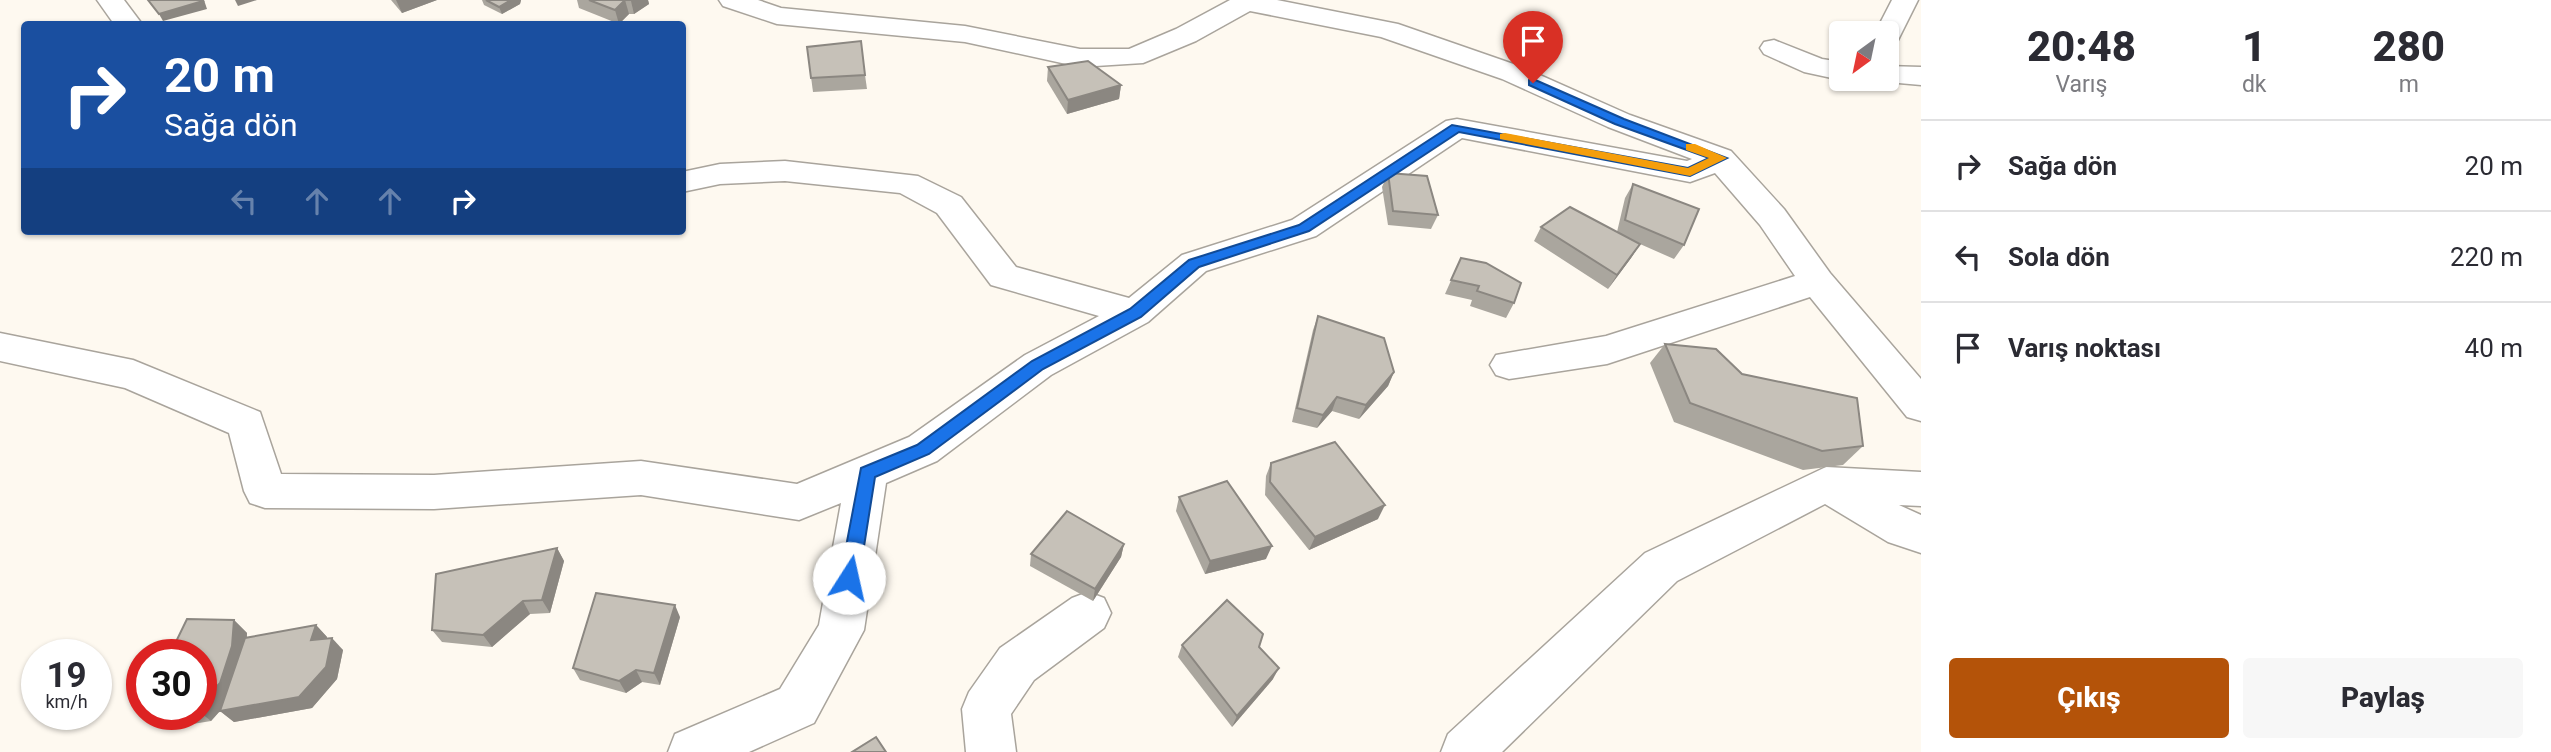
<!DOCTYPE html>
<html lang="tr">
<meta charset="utf-8">
<style>
body{margin:0;font-family:Roboto,sans-serif;background:#f7f7f7;color:#2b2b33;height:100vh;display:flex;flex-direction:column;font-size:26px;white-space:nowrap}
*{box-sizing:border-box;margin:0}
p{font-size:23px;color:#7c7c81}
.icon{flex:none;width:38px;height:38px;fill:none;stroke:currentColor;stroke-width:2;stroke-linecap:round;stroke-linejoin:round}
.map{position:relative;flex:1;overflow:hidden}
.details{display:flex;flex-direction:column;background:#fff;width:630px}
.details>*{flex:none}
.top-card{position:absolute;left:21px;top:21px;width:665px;height:214px;border-radius:7px;box-shadow:0 2px 5px #0004;background:#1a4fa0;color:#fff;overflow:hidden}
.needle{width:46px;rotate:213deg}
.controls{position:absolute;left:1829px;top:21px;display:grid;gap:14px}
.controls a{display:grid;place-items:center;width:70px;height:70px;border-radius:7px;background:#fff;box-shadow:0 2px 5px #0004;font-size:35px}
.speed{position:absolute;left:21px;top:639px;display:flex;gap:14px;font-size:35px;font-weight:700;text-align:center}
.speed>*{display:grid;place-content:center;width:91px;height:91px;border-radius:50%;background:#fff;box-shadow:0 2px 5px #0004;line-height:1}
.speed small{font-size:18px;font-weight:400}
.speed .limit{border:10px solid #d22;background:#fff;color:#111}
.pin{position:absolute;display:grid;place-items:center;width:60px;height:60px;color:#fff;margin:-72px -30px;border-radius:50% 50% 50% 0;rotate:-45deg;box-shadow:0 0 7px #0007}
.pin .icon{rotate:45deg}
.me{position:absolute;width:77px;margin:-38px;rotate:10deg;stroke-linejoin:round;filter:drop-shadow(0 0 5px #0008)}
.turn{display:flex;align-items:center;gap:24px;height:147px;padding:0 28px;font-size:32px}
.turn .icon{width:91px;height:91px;stroke-width:2.5}
.turn b{display:block;font-size:49px;line-height:60px}
.lanes{display:flex;align-items:center;height:66px;padding:0 28px;background:#0003;justify-content:center;gap:35px;direction:ltr}
.lanes .off{opacity:.35}
.eta{display:flex;justify-content:space-evenly;align-items:center;height:119px;text-align:center}
.eta b{font-size:42px;font-weight:800;line-height:49px}
.button{display:flex;gap:14px;margin-top:auto;padding:14px 28px}
.button a{flex:1;height:80px;border-radius:7px;background:#b45309;color:#fff;font-size:28px;font-weight:800;line-height:80px;text-align:center}
.button a+a{background:#f7f7f7;color:#2b2b33}
ul{padding:0;list-style:none}
li{display:flex;align-items:center;gap:21px;height:91px;padding:0 28px;border-top:2px solid #e1e1e2}
li div{flex:1}
li b{display:block;font-size:26px}
li em{font-style:normal}
main{display:flex;flex:1;min-height:0}
.map>svg:first-child{display:block}
</style>
<main>
<div class="map">
<svg width="1921" height="752" viewBox="0 0 1921 752">
<rect width="100%" height="100%" fill="#fef9f0"/>
<g fill="none" stroke-linecap="round" stroke-linejoin="round">
<defs>
<g id="minor">
<path d="M97,0H124L142,24H114Z"/>
<path d="M719,0H758L781,8L965,26L1080,49H1129L1176,29L1230,0H1277L1398,24L1522,67L1630,115L1731,151L1784,209L1830,273L1921,379V421L1907,417L1810,297L1607,364L1509,379L1496,375L1490,365L1496,355L1606,336L1795,276L1760,225L1715,173L1690,182L1462,138L1316,236L1206,271L1148,322L1051,375L937,461L886,483L864,630L814,723L749,752H668L675,734L780,689L819,625L841,503L799,520L641,495L434,509L265,508L250,503L244,491L229,433L125,388L0,361V333L133,360L260,412L281,474L434,475L641,461L797,484L909,437L1025,355L1099,316L991,285L937,213L900,193L785,181L720,184L682,192V172L720,164L785,161L918,176L961,197L1016,267L1129,298L1182,255L1292,220L1446,121L1457,119L1687,161L1692,159L1608,127L1502,79L1381,37L1250,11L1196,41L1143,63L1080,67L965,42L777,24L723,6Z"/>
<path d="M1892,0H1918L1896,44L1886,46V33H1875Z"/>
<path d="M1774,40L1822,59L1841,62V79H1845L1841,80L1804,72L1764,54L1760,48L1764,42Z"/>
<path d="M1886,66L1921,67V85L1876,81L1874,79H1886Z"/>
<path d="M1826,467L1921,472V506L1899,505L1921,515V553L1888,542L1825,504L1677,581L1502,752H1441L1448,734L1645,553Z"/>
<path d="M1088,592L1104,598L1111,613L1104,628L1034,680L1011,714L1016,752H966L962,709L969,692L1000,648L1072,598Z"/>
</g>
</defs>
<!-- minor casing -->
<use href="#minor" stroke="#a9a49c" stroke-width="3"/>
<!-- minor -->
<use href="#minor" fill="#fff" fill-rule="evenodd"/>
</g>
<!-- wall -->
<g fill="#aaa69e">
<path d="M391,0H437L402,13Z"/>
<path d="M482,0H521L520,4L502,14L484,5Z"/>
<path d="M577,0H648L649,4L634,14H629L619,24L579,8Z"/>
<path d="M807,47L865,75L867,89L813,92Z"/>
<path d="M1048,67L1121,85L1119,99L1067,114L1047,81Z"/>
<path d="M1388,173L1438,215L1431,229L1388,225L1382,187Z"/>
<path d="M1633,184L1684,245L1674,259L1640,244L1631,258L1608,289L1534,241L1541,227L1617,232L1625,198Z"/>
<path d="M1461,258L1514,303L1506,318L1470,306L1472,300L1445,294Z"/>
<path d="M1318,316L1394,372L1388,386L1359,419L1332,411L1317,428L1292,422L1313,330Z"/>
<path d="M1665,344L1742,374L1863,446L1843,465L1803,470L1674,422L1650,363Z"/>
<path d="M1271,463L1378,519L1309,550L1265,495L1266,476Z"/>
<path d="M1179,497L1266,559L1205,574L1176,511Z"/>
<path d="M1124,544L1121,557L1093,601L1030,566L1031,554Z"/>
<path d="M557,548L564,561L550,613L530,614L492,647L442,642L432,630Z"/>
<path d="M680,617L660,685L642,682L626,693L580,680L573,668Z"/>
<path d="M234,620L247,633V638L316,625L327,637V639L343,650L337,679L312,708L234,722L220,711L211,721L162,729L147,717L148,714H201V654Z"/>
<path d="M1182,645L1273,679L1232,727L1178,657Z"/>
</g>
<!-- shaded-wall -->
<g fill="#8b8781">
<path d="M202,0H204L207,9L163,21L159,14Z"/>
<path d="M235,0H257L238,6Z"/>
<path d="M396,0H437L402,13Z"/>
<path d="M511,0H521L520,4L502,14L499,7Z"/>
<path d="M625,0L629,14L619,24L615,10Z"/>
<path d="M632,0H648L649,4L634,14L631,1Z"/>
<path d="M1121,85L1119,99L1067,114L1068,100Z"/>
<path d="M1640,244L1631,258L1608,289L1617,275Z"/>
<path d="M1394,372L1388,386L1359,419L1366,405Z"/>
<path d="M1337,397L1332,411L1317,428L1323,415Z"/>
<path d="M1385,505L1378,519L1309,550L1315,537Z"/>
<path d="M1124,544L1121,557L1093,601L1095,589Z"/>
<path d="M1272,546L1266,559L1205,574L1210,561Z"/>
<path d="M557,548L564,561L550,613L542,600Z"/>
<path d="M523,601L530,614L492,647L483,635Z"/>
<path d="M675,605L680,617L660,685L654,673Z"/>
<path d="M234,620L247,633L245,658L234,695L211,721L201,713V704Z"/>
<path d="M316,625L327,637L323,652L311,640Z"/>
<path d="M332,638L343,650L337,679L312,708L234,722L220,711Z"/>
<path d="M1279,668L1273,679L1232,727L1237,716Z"/>
<path d="M636,670L642,682L626,693L619,681Z"/>
</g>
<!-- building -->
<g fill="#c6c1b8" stroke="#8b8781" stroke-width="2">
<path d="M148,0H202L203,1L159,14Z"/>
<path d="M486,0H511L499,7Z"/>
<path d="M589,0H632H625L615,10Z"/>
<path d="M861,41L865,75L811,78L807,47Z"/>
<path d="M1088,61L1121,85L1068,100L1048,67Z"/>
<path d="M1388,173L1427,176L1438,215L1393,211Z"/>
<path d="M1633,184L1699,209L1684,245L1625,220Z"/>
<path d="M1570,207L1640,244L1617,275L1541,227Z"/>
<path d="M1461,258L1486,263L1521,283L1514,303L1477,291L1479,286L1451,280Z"/>
<path d="M1318,316L1384,338L1394,372L1366,405L1337,397L1323,415L1297,408Z"/>
<path d="M1665,344L1716,349L1742,374L1857,398L1863,446L1822,451L1690,403Z"/>
<path d="M1335,442L1385,505L1315,537L1270,482L1271,463Z"/>
<path d="M1227,481L1272,546L1210,561L1179,497Z"/>
<path d="M1067,511L1124,544L1095,589L1031,554Z"/>
<path d="M557,548L542,600L523,601L483,635L432,630L436,574Z"/>
<path d="M596,593L675,605L654,673L636,670L619,681L573,668Z"/>
<path d="M1227,600L1263,634L1259,647L1279,668L1237,716L1182,645Z"/>
<path d="M187,619L234,620L232,646L220,683L201,704V654H170Z"/>
<path d="M316,625L311,640L332,638L326,667L299,697L220,711L245,638Z"/>
<path d="M148,714H167L147,717Z"/>
<path d="M876,737L886,752H852Z"/>
</g>
<!-- route -->
<path fill="#1a73e8" stroke="#114b97" stroke-width="2" d="M1533,79L1624,119L1727,158L1690,176L1459,132L1309,231L1199,267L1141,317L1043,369L929,454L875,477L859,578L856,584L849,586L843,584L840,578L861,468L917,445L1032,361L1130,309L1189,260L1299,225L1452,125L1688,168L1709,158L1615,124L1529,85V80Z"/>
<!-- slow -->
<path fill="#f59e0b" d="M1505,133L1688,168L1709,158L1686,150V144H1695L1727,158L1690,176L1500,139V134Z"/>
</svg>
<div class="controls">
<a><svg class="needle" viewBox="-14 -14 28 28"><path d="M0-13l5 13h-10z" fill="#e53935"/><path d="M0 13l5-13h-10z" fill="#7c7c81"/></svg></a>
</div>
<div class="speed"><div>19<small>km/h</small></div><div class="limit">30</div></div>
<div class="pin" style="left:1533px;top:83px;background:#d93025"><svg class="icon" aria-label="arrive" viewBox="0 0 24 24"><path d="M6 21V4h12l-3 4 3 4H6"/></svg></div>
<svg class="me" style="left:849px;top:578px" viewBox="-20 -20 40 40"><circle r="19" fill="#fff"/><path d="M0-13L10 11 0 6-10 11z" fill="#1a73e8"/></svg>
<div class="top-card">
<div class="turn"><svg class="icon" aria-label="right" viewBox="0 0 24 24"><path d="M7 20v-9h11M14 6l5 5-5 5"/></svg><div><b>20 m</b>Sağa dön</div></div>
<div class="lanes"><svg class="icon off" aria-label="left" viewBox="0 0 24 24"><path d="M17 20v-9H6M10 6l-5 5 5 5"/></svg><svg class="icon off" aria-label="ahead" viewBox="0 0 24 24"><path d="M12 20V5M6 11l6-6 6 6"/></svg><svg class="icon off" aria-label="ahead" viewBox="0 0 24 24"><path d="M12 20V5M6 11l6-6 6 6"/></svg><svg class="icon" aria-label="right" viewBox="0 0 24 24"><path d="M7 20v-9h11M14 6l5 5-5 5"/></svg></div>
</div>
</div>
<section class="details">
<div class="eta">
<div><b>20:48</b><p>Varış</p></div>
<div><b>1</b><p>dk</p></div>
<div><b>280</b><p>m</p></div>
</div>
<ul>
<li><svg class="icon" aria-label="right" viewBox="0 0 24 24"><path d="M7 20v-9h11M14 6l5 5-5 5"/></svg><div><b>Sağa dön</b></div><em>20 m</em></li>
<li><svg class="icon" aria-label="left" viewBox="0 0 24 24"><path d="M17 20v-9H6M10 6l-5 5 5 5"/></svg><div><b>Sola dön</b></div><em>220 m</em></li>
<li><svg class="icon" aria-label="arrive" viewBox="0 0 24 24"><path d="M6 21V4h12l-3 4 3 4H6"/></svg><div><b>Varış noktası</b></div><em>40 m</em></li>
</ul>
<div class="button"><a>Çıkış</a><a>Paylaş</a></div>
</section>
</main>
